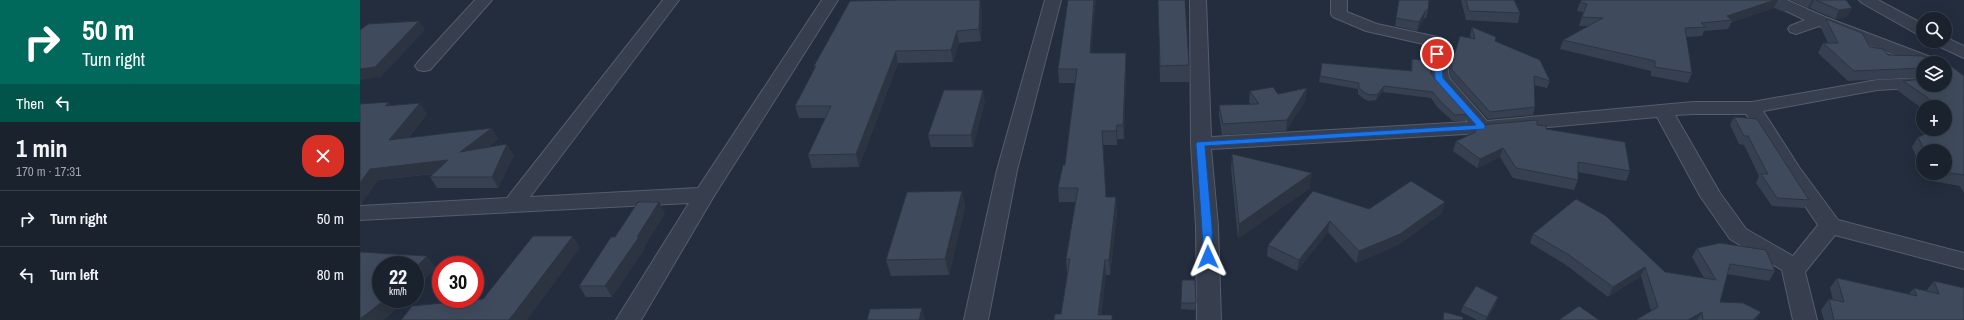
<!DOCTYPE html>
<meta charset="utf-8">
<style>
body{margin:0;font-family:"Archivo Narrow",sans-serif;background:#232a36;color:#f1f3f6;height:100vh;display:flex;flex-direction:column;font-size:15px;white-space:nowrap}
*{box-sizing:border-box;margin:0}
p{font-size:13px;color:#9fa4aa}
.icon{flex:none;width:22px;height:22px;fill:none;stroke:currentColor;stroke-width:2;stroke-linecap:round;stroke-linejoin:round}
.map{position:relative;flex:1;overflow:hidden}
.details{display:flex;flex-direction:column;background:#1a222e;width:360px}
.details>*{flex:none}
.guide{background:#00695c;color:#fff;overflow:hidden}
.tools{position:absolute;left:1556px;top:12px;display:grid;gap:8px}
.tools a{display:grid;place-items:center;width:36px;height:36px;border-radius:50%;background:#1a222e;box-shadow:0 4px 16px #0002,0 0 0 1px #383f4a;font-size:20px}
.speed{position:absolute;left:12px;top:256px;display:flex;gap:8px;font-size:20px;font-weight:700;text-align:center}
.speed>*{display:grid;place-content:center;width:52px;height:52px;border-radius:50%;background:#1a222e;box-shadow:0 4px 16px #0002,0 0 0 1px #383f4a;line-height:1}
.speed small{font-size:10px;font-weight:400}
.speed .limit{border:6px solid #d22;background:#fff;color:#111}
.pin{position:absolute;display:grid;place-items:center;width:34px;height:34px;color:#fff;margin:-17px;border:2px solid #fff;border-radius:50%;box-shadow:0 1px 4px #0007}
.me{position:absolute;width:44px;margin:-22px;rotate:359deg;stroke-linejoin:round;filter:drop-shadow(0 0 3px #0008)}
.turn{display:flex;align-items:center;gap:14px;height:84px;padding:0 16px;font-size:18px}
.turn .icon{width:52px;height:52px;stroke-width:2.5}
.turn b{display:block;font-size:28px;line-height:34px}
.then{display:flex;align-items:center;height:38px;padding:0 16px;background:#0003;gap:8px;font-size:15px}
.round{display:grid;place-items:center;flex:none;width:42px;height:42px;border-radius:16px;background:#232a36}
.summary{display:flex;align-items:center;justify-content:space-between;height:68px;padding:0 16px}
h1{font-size:24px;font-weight:700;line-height:30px}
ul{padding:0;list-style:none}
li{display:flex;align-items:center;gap:12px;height:56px;padding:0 16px;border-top:1px solid #383f4a}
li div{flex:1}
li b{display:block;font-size:15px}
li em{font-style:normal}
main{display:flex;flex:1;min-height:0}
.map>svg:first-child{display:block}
</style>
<main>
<section class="details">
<div class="guide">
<div class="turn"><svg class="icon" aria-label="right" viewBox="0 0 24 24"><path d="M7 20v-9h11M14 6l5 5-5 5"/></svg><div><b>50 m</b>Turn right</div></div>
<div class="then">Then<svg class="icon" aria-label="left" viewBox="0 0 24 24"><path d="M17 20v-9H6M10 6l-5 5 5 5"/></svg></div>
</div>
<div class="summary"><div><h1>1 min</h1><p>170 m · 17:31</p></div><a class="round" style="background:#d93025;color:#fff"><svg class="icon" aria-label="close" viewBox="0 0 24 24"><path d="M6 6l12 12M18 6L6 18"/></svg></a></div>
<ul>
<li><svg class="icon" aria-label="right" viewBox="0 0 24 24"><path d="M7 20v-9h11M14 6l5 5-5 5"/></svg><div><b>Turn right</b></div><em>50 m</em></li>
<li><svg class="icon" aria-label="left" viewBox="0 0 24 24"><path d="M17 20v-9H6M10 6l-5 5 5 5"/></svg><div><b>Turn left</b></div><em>80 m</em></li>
</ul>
</section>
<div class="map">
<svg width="1604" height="320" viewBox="0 0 1604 320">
<rect width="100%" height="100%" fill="#232d3e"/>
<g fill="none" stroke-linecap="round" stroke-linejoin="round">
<defs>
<g id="street">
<path d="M115,0H132L70,70L64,71L58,70L55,66L58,62Z"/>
<path d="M303,0H319L170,197L338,188L462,0H478L354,196L281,320H256L329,203L0,220V206L147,198Z"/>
<path d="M685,0H701L657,170L628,320H604L637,170Z"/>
<path d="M830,0H846L851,137L1108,122L1071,79L1068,45L1006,31L973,17L971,14V0H987V12L1017,24L1082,38L1084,42L1089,78L1127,121L1333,102H1392L1517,80L1563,78V85H1571L1569,87L1517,90L1403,111L1439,167L1478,220L1604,253V269L1475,235L1445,272L1457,320H1433L1422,270L1370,239L1340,196L1297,117L1122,133L851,149L858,226L861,320H837L836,226L831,144ZM1333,114H1386L1421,171L1458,225L1433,256L1386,229L1360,193L1315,115Z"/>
<path d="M1406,0H1427L1465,17L1576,59L1579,63H1563V66L1459,26L1436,34L1430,32L1428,29L1430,26L1445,20L1409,3Z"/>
<path d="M1499,0H1518L1563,24V36L1557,34L1502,3Z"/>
<path d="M1585,37L1604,46V58L1576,45L1574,41H1585Z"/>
</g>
</defs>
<!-- street casing -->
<use href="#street" stroke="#555d6c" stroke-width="2"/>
<!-- street -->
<use href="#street" fill="#373f4e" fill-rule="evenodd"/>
</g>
<!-- wall -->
<g fill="#364050">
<path d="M798,0H825L829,65V82H800Z"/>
<path d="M1039,0L1068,10L1066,18H1064L1057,31L1035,26Z"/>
<path d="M1101,0H1154L1160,13L1158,23L1106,20Z"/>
<path d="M1222,0H1422L1429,3L1425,12L1414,8L1372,22L1368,29L1344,31L1342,36L1326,37L1332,73L1328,83L1291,76V71L1200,49L1203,40L1228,26H1219L1223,12L1217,11L1220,2Z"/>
<path d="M1431,0H1486L1492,8L1487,17L1475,19L1452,9L1450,7L1448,8Z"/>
<path d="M622,9L621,41L599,43L593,62L538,63L499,167L452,168L448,155L465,118H439L435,106L454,69V66Z"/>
<path d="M1466,19L1502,33L1510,47L1523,49L1528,55L1562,56L1569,58L1571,56H1578L1604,76V193L1600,186L1567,180L1563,173H1585V151H1563V172L1552,147L1558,137L1578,129H1585V107H1563V111L1560,107L1537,90L1543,81L1563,79V85H1585V63H1563V77L1488,81L1458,53L1463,43H1468L1461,28Z"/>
<path d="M1112,27L1135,41L1190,81L1187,88L1174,85L1175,107L1173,115L1128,119L1090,77L1089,67L1091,59L1095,53L1111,38L1110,35Z"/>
<path d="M732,53L766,66L764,139H757V145H743L746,197L757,212L750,275H746L701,314L707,274L706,259L715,202H699L698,188L705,165L715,83H699L698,69Z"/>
<path d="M1052,59L1071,74L1107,114L1105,121H1093L1078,108L1071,98L1023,92L1016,100L1009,101L1004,99L998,94V89L959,82L962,63L1051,71V65Z"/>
<path d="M890,91L946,99L926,131L862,135L859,116V105H891L889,102Z"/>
<path d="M625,101L613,147H571L568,135Z"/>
<path d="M0,104L31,105L67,114L48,138L138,139L127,148L154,155L138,188H77L70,177L74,174L18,180L1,204H0Z"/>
<path d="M1374,117L1449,200L1444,208L1412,206L1396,183L1399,176L1384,145L1379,144L1370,125Z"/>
<path d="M1177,125L1270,171L1266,181L1218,172V180L1214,190L1153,178L1140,157L1117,168L1093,151L1096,141L1108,136L1107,135L1110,126Z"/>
<path d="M872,154L950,188L878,239L871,169Z"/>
<path d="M602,191L605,207L589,275L531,276L526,260Z"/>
<path d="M953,191L1009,209L1082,213L1038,245L996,263L968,232L937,271L907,256L908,245Z"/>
<path d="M305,213L284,247L285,248L252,297H226L219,286L255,237Z"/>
<path d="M1173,234L1305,272L1344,278L1332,257L1337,248L1415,271L1409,281L1367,274L1360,302L1401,312L1396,320H1276L1291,311L1281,276L1248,297L1206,265L1170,243Z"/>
<path d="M1477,278L1549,294L1554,288L1566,291L1574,281L1604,320H1464L1461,310L1469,299L1473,300L1470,288Z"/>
<path d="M822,280L836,303L835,310L821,309Z"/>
<path d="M1138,297L1136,304L1126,320H1117L1101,312L1103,306Z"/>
</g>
<!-- shaded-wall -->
<g fill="#2c3441">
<path d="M620,0L622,9L621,41L619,29Z"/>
<path d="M734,0H736L730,67V53Z"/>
<path d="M1415,0H1418L1414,8L1372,22V20L1367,16Z"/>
<path d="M1452,0H1454L1450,7L1448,8Z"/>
<path d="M1492,8L1487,17L1475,19L1479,10Z"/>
<path d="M1066,10L1064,18L1057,31L1059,22Z"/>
<path d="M59,21L65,30L21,77L0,80V69Z"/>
<path d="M597,31L599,43L593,62L591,50Z"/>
<path d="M536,51L538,63L499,167L496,154Z"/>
<path d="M766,53V66L764,139L763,125Z"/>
<path d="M1024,86L1023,92L1016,100L1018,94Z"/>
<path d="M947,88L946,99L926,131L927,120Z"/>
<path d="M623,90L625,101L613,147L611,135Z"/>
<path d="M29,102L36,112L25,106Z"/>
<path d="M60,103L67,114L37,151L29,140Z"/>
<path d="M757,125V145L756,131Z"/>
<path d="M132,128L138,139L107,163L100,152Z"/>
<path d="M147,144L154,155L138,188L132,177Z"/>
<path d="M1143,148L1140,157L1117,168L1120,159Z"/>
<path d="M88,160L95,171L18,180L1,204L0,202V183L10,169Z"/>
<path d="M952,173L950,188L878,239L879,224Z"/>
<path d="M602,191L605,207L589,275L585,259Z"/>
<path d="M756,197L757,212L750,275L749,260Z"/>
<path d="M299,202L305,213L284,247L285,248L252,297L245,286L277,237Z"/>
<path d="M1085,202L1082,213L1038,245L996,263L999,251Z"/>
<path d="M970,221L968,232L937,271L939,260Z"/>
<path d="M213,236L220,248L167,320H149Z"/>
<path d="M67,256L76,268L55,290V268Z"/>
<path d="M745,260L746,275L741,320L738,315Z"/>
<path d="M1285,267L1281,276L1248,297L1253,287Z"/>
<path d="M1138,297L1136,304L1126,320H1125L1127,317Z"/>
<path d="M25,299H46L31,314L24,320H0V319Z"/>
<path d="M562,308L565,320H559Z"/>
<path d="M1342,312L1337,320H1328Z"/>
<path d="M1401,312L1396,320H1393Z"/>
</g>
<!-- building -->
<g fill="#3f4b5d" stroke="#2c3441">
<path d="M540,0H620L619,29L597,31L591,50L536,51L496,154L448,155L471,106H435L456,66H454L490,1Z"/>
<path d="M708,0H734L730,53H766L763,125H757L756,131H742L746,197H756L749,260H745L738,315H752V320H694L695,314H701L710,259H706L718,188H698L703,165H705L717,69H698Z"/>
<path d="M798,0H825L829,65L800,66Z"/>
<path d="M1039,0H1069L1068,10H1066L1059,22L1036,18Z"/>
<path d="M1106,0H1154L1160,13L1109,11Z"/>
<path d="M1222,0H1415L1367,16L1372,20L1341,23L1346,27L1325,28L1332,73L1295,67V61L1203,40L1243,18L1222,17L1227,4L1220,2Z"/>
<path d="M1456,0H1486L1492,8L1479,10Z"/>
<path d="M1466,19L1502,33L1510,47L1523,49L1528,55L1562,56L1569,58L1571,56H1578L1604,76V175L1585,172V151H1565L1558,137L1579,129H1585V127L1589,125L1585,120V107H1575L1567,97L1543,81L1563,79V85H1585V63H1563V68L1494,71L1463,43H1478Z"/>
<path d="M59,21L15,67L0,69V30L8,24Z"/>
<path d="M1112,27L1136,37L1135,41L1180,60L1190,81L1174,76L1175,107L1130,112L1092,70L1091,59L1093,53H1095L1100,36L1115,39Z"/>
<path d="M1052,59L1070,61L1071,74L1107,114L1095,115L1080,101L1073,92L1024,86L1018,94L1010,95L1005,93L999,88V83L960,76L962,63L1052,71Z"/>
<path d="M913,87L918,94L947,88L927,120L863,124L859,105L899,104L890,91Z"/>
<path d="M584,90H623L611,135H568Z"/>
<path d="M29,102L25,106L60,103L29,140L132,128L100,152L147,144L132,177H70L88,160L10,169L0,183V104Z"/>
<path d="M1374,117L1397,119L1449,200L1417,198L1401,174H1408L1388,136H1384Z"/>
<path d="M1177,120V125L1186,126V129L1265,142L1270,171L1218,162V180L1156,168L1143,148L1120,159L1096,141L1116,132L1110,126Z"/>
<path d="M872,154L952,173L879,224Z"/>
<path d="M1051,181L1085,202L1040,234L999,251L970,221L939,260L908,245L953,191L1009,209Z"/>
<path d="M602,191L585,259L526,260L547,192Z"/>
<path d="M1216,199L1246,216L1305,272L1356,280L1337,248L1360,243L1406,250L1415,271L1370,264L1360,302L1383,303L1401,312L1393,320H1343L1342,312L1328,320H1276L1298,307L1285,267L1253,287L1209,255L1173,234Z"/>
<path d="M278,202H299L277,237H279L245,286H219L251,237H255Z"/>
<path d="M173,236H213L149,320H41L52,306L123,299Z"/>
<path d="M0,252L67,256L55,268V265H21V299H25L22,302L0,319Z"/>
<path d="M1477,278L1557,296L1554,288L1579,294L1574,281L1604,288V320H1474L1469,299L1484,302Z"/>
<path d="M822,280H835L836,303H821Z"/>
<path d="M1116,286L1138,297L1127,317L1103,306Z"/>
<path d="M1219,306L1239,320H1199Z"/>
<path d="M562,308L559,320H507L510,309Z"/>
<path d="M1084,312L1103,317V320H1083Z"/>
</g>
<!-- route -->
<path fill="#1a73e8" stroke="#114b97" d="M1074,53L1081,54L1083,78L1125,125V129L845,146L852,226L853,257L851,260H844L836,144L837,142L1116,125L1075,79Z"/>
</svg>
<div class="tools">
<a><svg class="icon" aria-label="search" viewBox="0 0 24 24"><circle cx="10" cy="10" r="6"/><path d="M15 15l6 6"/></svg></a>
<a><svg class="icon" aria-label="layers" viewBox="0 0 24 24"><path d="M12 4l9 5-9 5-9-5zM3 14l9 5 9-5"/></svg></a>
<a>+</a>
<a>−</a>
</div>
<div class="speed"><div>22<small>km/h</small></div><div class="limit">30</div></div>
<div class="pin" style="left:1077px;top:54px;background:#d93025"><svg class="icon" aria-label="arrive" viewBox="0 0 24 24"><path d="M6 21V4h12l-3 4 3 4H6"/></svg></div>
<svg class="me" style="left:848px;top:257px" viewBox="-20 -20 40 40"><path d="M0-17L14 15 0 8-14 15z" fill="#1a73e8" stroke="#fff" stroke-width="4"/></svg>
</div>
</main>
